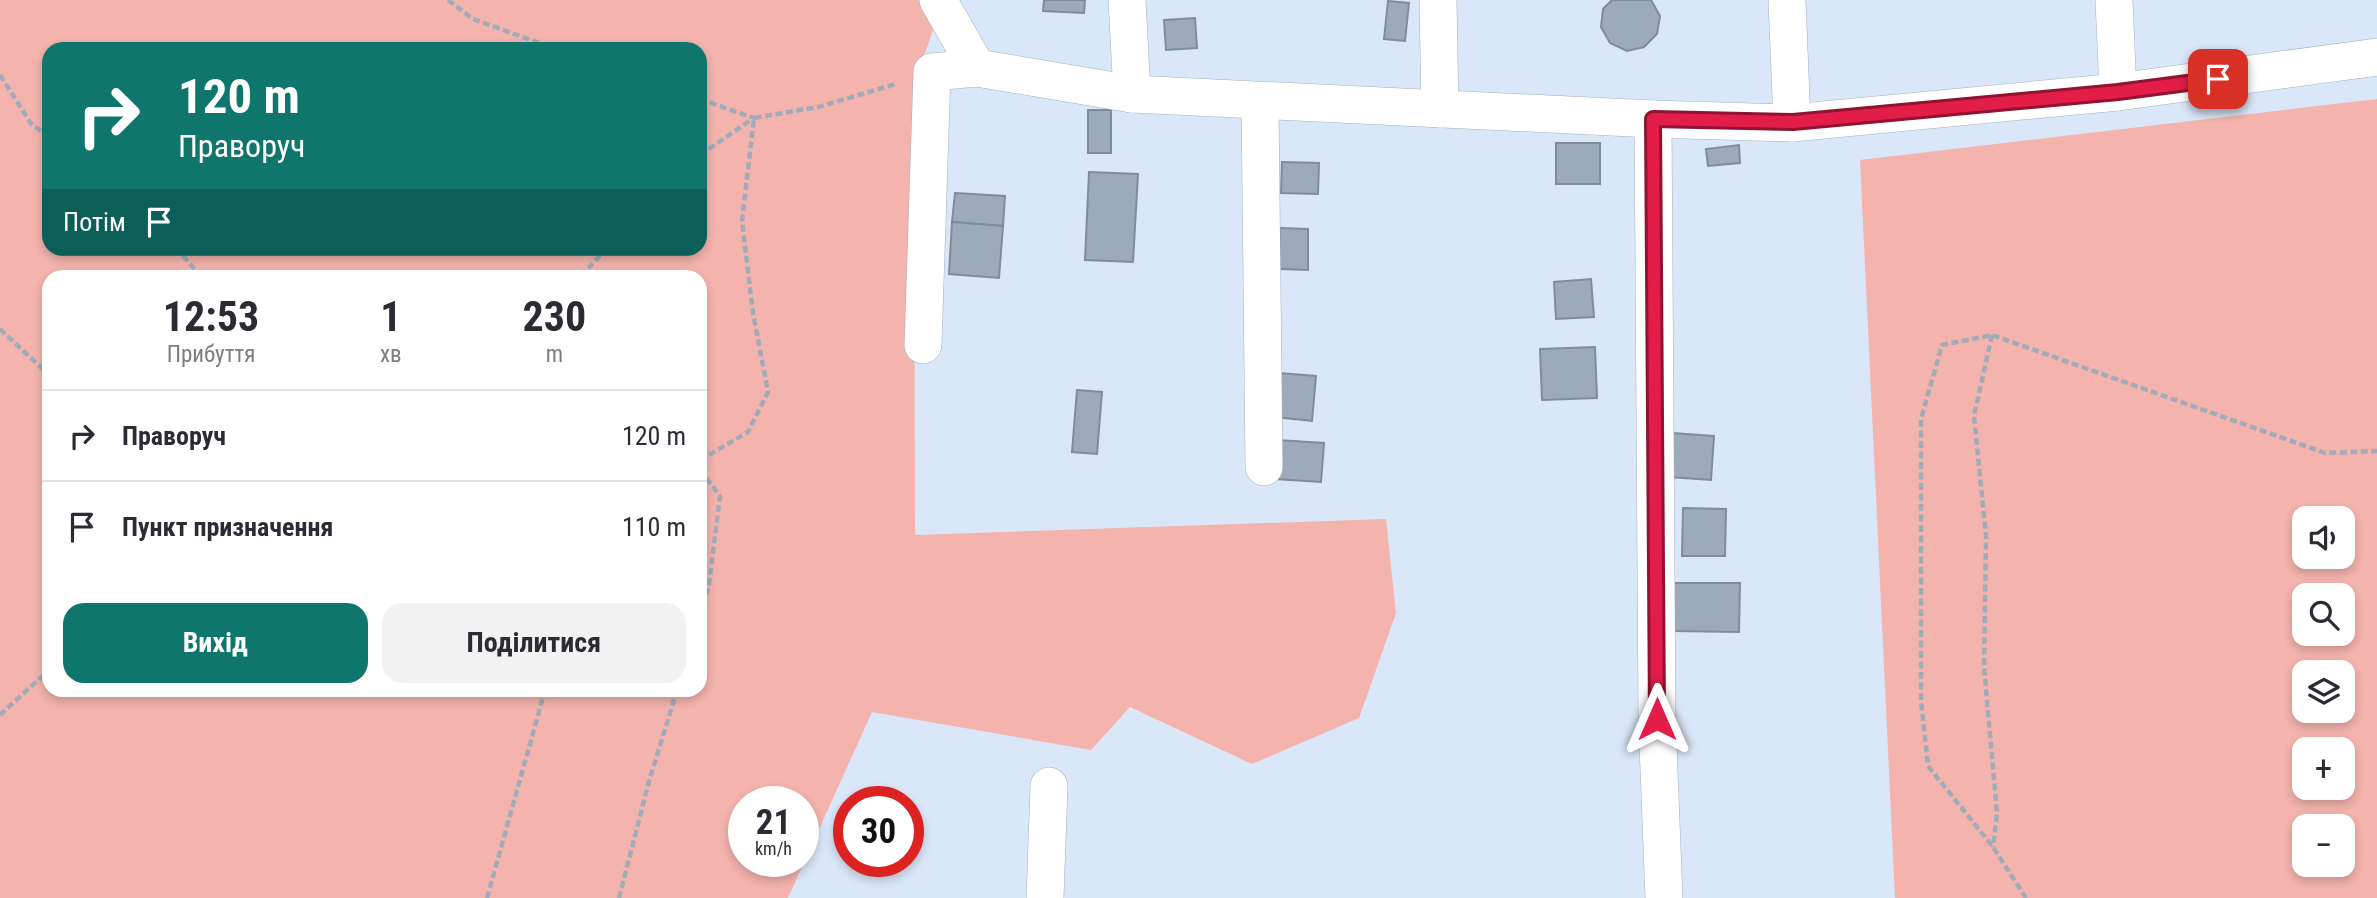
<!DOCTYPE html>
<html lang="uk">
<meta charset="utf-8">
<style>
body{margin:0;font-family:"Roboto Condensed",sans-serif;background:#f2f2f3;color:#2b2b33;height:100vh;display:flex;flex-direction:column;font-size:26px;white-space:nowrap}
*{box-sizing:border-box;margin:0}
p{font-size:23px;color:#7c7c81}
.icon{flex:none;width:38px;height:38px;fill:none;stroke:currentColor;stroke-width:2;stroke-linecap:round;stroke-linejoin:round}
.map{position:relative;flex:1;overflow:hidden}
.drawer{position:absolute;left:42px;top:270px;width:665px;height:427px;display:flex;flex-direction:column;background:#fff;border-radius:21px;box-shadow:0 4px 10px #0003}
.drawer>*{flex:none}
.hud{position:absolute;left:42px;top:42px;width:665px;height:214px;border-radius:21px;box-shadow:0 4px 10px #0003;background:#0f766e;color:#fff;overflow:hidden}
.tools{position:absolute;left:2292px;top:506px;display:grid;gap:14px}
.tools a{display:grid;place-items:center;width:63px;height:63px;border-radius:14px;background:#fff;box-shadow:0 4px 10px #0003;font-size:35px}
.speed{position:absolute;left:728px;top:786px;display:flex;gap:14px;font-size:35px;font-weight:700;text-align:center}
.speed>*{display:grid;place-content:center;width:91px;height:91px;border-radius:50%;background:#fff;box-shadow:0 4px 10px #0003;line-height:1}
.speed small{font-size:18px;font-weight:400}
.speed .limit{border:10px solid #d22;background:#fff;color:#111}
.pin{position:absolute;display:grid;place-items:center;width:60px;height:60px;color:#fff;margin:-30px;border-radius:14px;box-shadow:0 4px 10px #0006}
.me{position:absolute;width:77px;margin:-38px;rotate:0deg;stroke-linejoin:round;filter:drop-shadow(0 0 5px #0008)}
.turn{display:flex;align-items:center;gap:24px;height:147px;padding:0 21px;font-size:32px}
.turn .icon{width:91px;height:91px;stroke-width:2.5}
.turn b{display:block;font-size:49px;line-height:60px}
.then{display:flex;align-items:center;height:66px;padding:0 21px;background:#0003;gap:14px;font-size:26px}
.eta{display:flex;justify-content:space-evenly;align-items:center;height:119px;text-align:center}
.eta b{font-size:42px;font-weight:700;line-height:49px}
.button{display:flex;gap:14px;margin-top:auto;padding:14px 21px}
.button a{flex:1;height:80px;border-radius:21px;background:#0f766e;color:#fff;font-size:28px;font-weight:700;line-height:80px;text-align:center}
.button a+a{background:#f2f2f3;color:#2b2b33}
ul{padding:0;list-style:none}
li{display:flex;align-items:center;gap:21px;height:91px;padding:0 21px;border-top:2px solid #e1e1e2}
li div{flex:1}
li b{display:block;font-size:26px}
li em{font-style:normal}
.map>svg:first-child{display:block}
</style>
<div class="map">
<svg width="2377" height="898" viewBox="0 0 2377 898">
<rect width="100%" height="100%" fill="#dae7f8"/>
<!-- green -->
<g fill="#f4b3ad" fill-rule="evenodd">
<path d="M0,0H925L937,19L914,84L915,535L1386,519L1396,613L1359,718L1252,764L1130,707L1091,750L872,712L788,898H0ZM49,49H700V248H49ZM49,276H700V690H49ZM744,802H803V861H744Z"/>
<path d="M2377,99V898H1895L1860,160ZM2305,518H2343V556H2305ZM2305,595H2343V634H2305ZM2305,672H2343V710H2305ZM2305,749H2343V788H2305ZM2305,826H2343V864H2305Z"/>
</g>
<!-- building -->
<g fill="#9daaba" stroke="#808c9c" stroke-width="2">
<path d="M1044,0H1085L1084,13L1043,11Z"/>
<path d="M1612,0H1651L1660,16L1657,34L1644,47L1627,51L1610,43L1601,27L1603,9Z"/>
<path d="M1388,1L1409,3L1405,41L1384,39Z"/>
<path d="M1195,18L1197,48L1166,50L1164,20Z"/>
<rect x="1088" y="110" width="23" height="43"/>
<rect x="1556" y="143" width="44" height="41"/>
<path d="M1739,145L1740,163L1708,166L1706,149Z"/>
<path d="M1282,162L1319,163L1318,194L1281,193Z"/>
<path d="M1089,172L1138,174L1133,262L1085,260Z"/>
<path d="M955,193L1005,196L1003,226L952,222Z"/>
<path d="M952,222L1003,226L999,278L949,274Z"/>
<path d="M1280,228L1308,229V270L1280,269Z"/>
<path d="M1591,279L1594,317L1556,319L1554,282Z"/>
<path d="M1595,347L1597,398L1542,400L1540,349Z"/>
<path d="M1279,373L1316,376L1312,421L1275,417Z"/>
<path d="M1077,390L1102,392L1097,454L1072,452Z"/>
<path d="M1672,433L1714,436L1711,480L1669,477Z"/>
<path d="M1278,440L1324,443L1321,482L1275,479Z"/>
<path d="M1683,508L1726,509L1725,556H1682Z"/>
<path d="M1674,583H1740L1739,632L1674,631Z"/>
</g>
<g fill="none" stroke-linecap="round" stroke-linejoin="round">
<defs>
<g id="minor">
<path d="M938,0L977,68L1132,94L1653,119L1792,123L2118,92L2377,57"/>
<path d="M1127,0L1132,94"/>
<path d="M1438,0L1440,109"/>
<path d="M1787,0L1792,123"/>
<path d="M2114,0L2118,92"/>
<path d="M1260,101L1264,467"/>
<path d="M1653,119L1657,719L1664,898"/>
<path d="M923,345L932,72L977,68"/>
<path d="M1045,898L1049,786"/>
</g>
</defs>
<!-- minor casing -->
<use href="#minor" stroke="#a4b0c1" stroke-width="38"/>
<!-- path -->
<g stroke="#a1abb9" stroke-width="4.5" stroke-dasharray="7 3.5" stroke-linecap="butt">
<path d="M448,0L473,19L556,49"/>
<path d="M0,75L32,125L49,136"/>
<path d="M700,99L754,118L700,155"/>
<path d="M176,248L201,276"/>
<path d="M581,276L607,248"/>
<path d="M0,329L49,375"/>
<path d="M1992,335L1974,416L1986,536L1984,667L1997,813L1993,847"/>
<path d="M700,460L748,432L768,392L753,313L742,221L754,118L818,107L896,84"/>
<path d="M700,470L720,496L709,585L700,616"/>
<path d="M0,715L49,670"/>
<path d="M487,898L545,690"/>
<path d="M619,898L648,785L677,690"/>
<path d="M2026,898L1993,847L1928,766L1921,700V419L1942,345L1992,335L2325,453L2377,451"/>
</g>
<!-- minor -->
<use href="#minor" stroke="#fff" stroke-width="37"/>
</g>
<g fill="none" stroke-linecap="round" stroke-linejoin="round">
<defs>
<path id="route" d="M1657,719L1653,119L1793,122L2118,92L2218,79"/>
</defs>
<!-- route casing -->
<use href="#route" stroke="#92132f" stroke-width="18"/>
<!-- route -->
<use href="#route" stroke="#e11d48" stroke-width="12"/>
</g>
</svg>
<div class="tools">
<a><svg class="icon" aria-label="sound" viewBox="0 0 24 24"><path d="M4 9h4l5-4v14l-5-4H4zM17 9q2 3 0 6"/></svg></a>
<a><svg class="icon" aria-label="search" viewBox="0 0 24 24"><circle cx="10" cy="10" r="6"/><path d="M15 15l6 6"/></svg></a>
<a><svg class="icon" aria-label="layers" viewBox="0 0 24 24"><path d="M12 4l9 5-9 5-9-5zM3 14l9 5 9-5"/></svg></a>
<a>+</a>
<a>−</a>
</div>
<div class="speed"><div>21<small>km/h</small></div><div class="limit">30</div></div>
<div class="pin" style="left:2218px;top:79px;background:#d93025"><svg class="icon" aria-label="arrive" viewBox="0 0 24 24"><path d="M6 21V4h12l-3 4 3 4H6"/></svg></div>
<svg class="me" style="left:1657px;top:719px" viewBox="-20 -20 40 40"><path d="M0-17L14 15 0 8-14 15z" fill="#e11d48" stroke="#fff" stroke-width="4"/></svg>
<div class="hud">
<div class="turn"><svg class="icon" aria-label="right" viewBox="0 0 24 24"><path d="M7 20v-9h11M14 6l5 5-5 5"/></svg><div><b>120 m</b>Праворуч</div></div>
<div class="then">Потім<svg class="icon" aria-label="arrive" viewBox="0 0 24 24"><path d="M6 21V4h12l-3 4 3 4H6"/></svg></div>
</div>
<section class="drawer">
<div class="eta">
<div><b>12:53</b><p>Прибуття</p></div>
<div><b>1</b><p>хв</p></div>
<div><b>230</b><p>m</p></div>
</div>
<ul>
<li><svg class="icon" aria-label="right" viewBox="0 0 24 24"><path d="M7 20v-9h11M14 6l5 5-5 5"/></svg><div><b>Праворуч</b></div><em>120 m</em></li>
<li><svg class="icon" aria-label="arrive" viewBox="0 0 24 24"><path d="M6 21V4h12l-3 4 3 4H6"/></svg><div><b>Пункт призначення</b></div><em>110 m</em></li>
</ul>
<div class="button"><a>Вихід</a><a>Поділитися</a></div>
</section>
</div>
